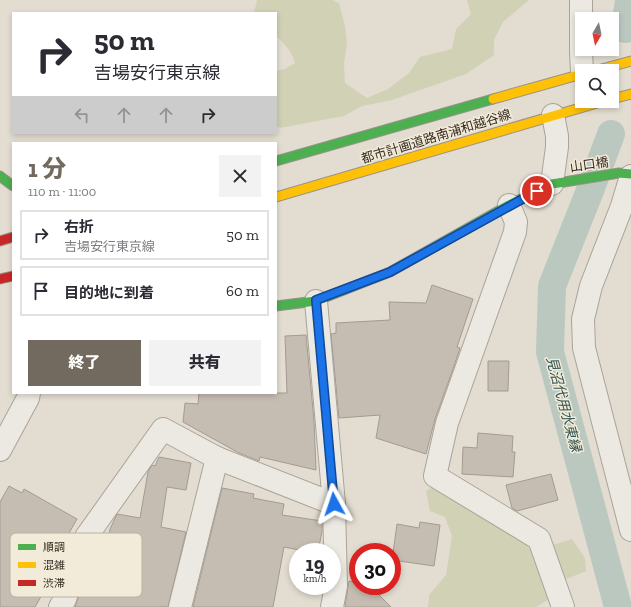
<!DOCTYPE html>
<html lang="ja">
<meta charset="utf-8">
<style>
body{margin:0;font-family:"Zilla Slab","Noto Sans JP",serif;background:#f2f2f3;color:#2b2b33;height:100vh;display:flex;flex-direction:column;font-size:15px;white-space:nowrap}
*{box-sizing:border-box;margin:0}
p{font-size:13px;color:#7c7c81}
.icon{flex:none;width:22px;height:22px;fill:none;stroke:currentColor;stroke-width:2;stroke-linecap:round;stroke-linejoin:round}
.map{position:relative;flex:1;overflow:hidden}
.sheet{position:absolute;left:12px;top:142px;width:265px;height:252px;display:flex;flex-direction:column;background:#fff;border-radius:0px;box-shadow:0 2px 6px #0003}
.sheet>*{flex:none}
.guide{position:absolute;left:12px;top:12px;width:265px;height:122px;border-radius:0px;box-shadow:0 2px 6px #0003;background:#fff;color:#2b2b33;overflow:hidden}
.needle{width:26px;rotate:189deg}
.controls{position:absolute;left:575px;top:12px;display:grid;gap:8px}
.controls a{display:grid;place-items:center;width:44px;height:44px;border-radius:0px;background:#fff;box-shadow:0 2px 6px #0003;font-size:20px}
.speed{position:absolute;left:289px;top:543px;display:flex;gap:8px;font-size:20px;font-weight:700;text-align:center}
.speed>*{display:grid;place-content:center;width:52px;height:52px;border-radius:50%;background:#fff;box-shadow:0 2px 6px #0003;line-height:1}
.speed small{font-size:10px;font-weight:400}
.speed .limit{border:6px solid #d22;background:#fff;color:#111}
.pin{position:absolute;display:grid;place-items:center;width:34px;height:34px;color:#fff;margin:-17px;border:2px solid #fff;border-radius:50%;box-shadow:0 1px 4px #0007}
.me{position:absolute;width:44px;margin:-22px;rotate:355deg;stroke-linejoin:round;filter:drop-shadow(0 0 3px #0008)}
.turn{display:flex;align-items:center;gap:14px;height:84px;padding:0 16px;font-size:18px}
.turn .icon{width:52px;height:52px;stroke-width:2.5}
.turn b{display:block;font-size:28px;line-height:34px}
.lanes{display:flex;align-items:center;height:38px;padding:0 16px;background:#0003;justify-content:center;gap:20px;direction:ltr}
.lanes .off{opacity:.35}
.round{display:grid;place-items:center;flex:none;width:42px;height:42px;border-radius:0px;background:#f2f2f3}
.summary{display:flex;align-items:center;justify-content:space-between;height:68px;padding:0 16px}
h1{font-size:24px;font-weight:800;line-height:30px;color:#736a5f}
.cta{display:flex;gap:8px;margin-top:auto;padding:8px 16px}
.cta a{flex:1;height:46px;border-radius:0px;background:#736a5f;color:#fff;font-size:16px;font-weight:800;line-height:46px;text-align:center}
.cta a+a{background:#f2f2f3;color:#2b2b33}
ul{padding:0;list-style:none}
li{display:flex;align-items:center;gap:12px;height:50px;margin:0 8px 6px;padding:0 8px;border:2px solid #e1e1e2;border-radius:0px}
li div{flex:1}
li b{display:block;font-size:15px}
li em{font-style:normal}
.map>svg:first-child{display:block}
</style>
<div class="map">
<svg width="631" height="607" viewBox="0 0 631 607">
<rect width="100%" height="100%" fill="#e3ddd1"/>
<!-- green -->
<g fill="#d1d1b6">
<path d="M257,0H332L339,3L345,26L347,44L344,64L345,83L367,98L388,89L409,73L420,57L452,49L456,29L471,14L467,0H529L503,22L494,40V55L466,74L392,100L362,106L344,116L280,128L276,126V71L285,69L295,63C292,52 285,44 276,36V13H254Z"/>
<path d="M437,485L477,508L510,535L524,542L541,562L553,545L572,539L585,558L586,571L564,580L561,592L536,607H428L429,595L446,575L452,536L445,517L430,511L426,491Z"/>
</g>
<g fill="none" stroke-linecap="round" stroke-linejoin="round">
<!-- canal -->
<g stroke="#bbc8c0" stroke-width="28">
<path d="M625,29L629,0"/>
<path d="M611,134L591,188L552,286L550,352L618,607"/>
</g>
</g>
<!-- building -->
<g fill="#c6bdb2" stroke="#a39a91">
<path d="M432,285L473,299L457,347L460,348L453,369L435,419L426,454L376,438L380,415L339,418L331,334L336,333V323L390,320L389,302L426,303Z"/>
<path d="M306,335L314,421L316,470L260,457L259,461L239,453L183,422L185,403L198,404L199,393H287L285,336Z"/>
<path d="M488,361H509L508,391H488Z"/>
<path d="M478,433L513,436L512,452H515L513,477L462,474L463,447L477,448Z"/>
<path d="M159,457L191,463L186,490L167,487L161,527L186,532L168,607H75L90,564L104,566L110,529L117,514L140,518L148,472L152,465L155,466Z"/>
<path d="M551,474L558,500L517,511L512,508L506,485Z"/>
<path d="M9,486L22,493L24,489L77,519L55,558L63,559L35,607H0V502Z"/>
<path d="M222,488L254,494L253,498L284,504L282,515L322,521V531L318,552H309L284,547L273,607H193Z"/>
<path d="M420,522L440,525L434,566L392,560L397,524L419,528Z"/>
<path d="M349,581L358,583V586H370L391,607H345Z"/>
</g>
<g fill="none" stroke-linecap="round" stroke-linejoin="round">
<defs>
<g id="street">
<path d="M581,0V52L582,71"/>
<path d="M631,176L622,206L591,286L583,319L584,348L631,530"/>
<path d="M552,184L557,147V136L553,115"/>
<path d="M509,205L516,222L515,232L447,423L435,476L539,539L563,607"/>
<path d="M316,301L334,504L336,586L332,607"/>
<path d="M0,450L28,398L29,393"/>
<path d="M60,607L65,599L86,537L163,429L217,458L334,504"/>
<path d="M180,607L217,458"/>
</g>
<g id="fast">
<path d="M276,161L493,99"/>
<path d="M0,176L13,186"/>
<path d="M276,306L316,301L390,272L509,205L552,184L619,173L631,174"/>
</g>
<g id="slow">
<path d="M594,71L631,61"/>
<path d="M493,99L582,74"/>
<path d="M612,99L631,94"/>
<path d="M276,197L604,101"/>
</g>
<g id="jam">
<path d="M0,241L13,237"/>
<path d="M0,279L13,276"/>
</g>
</defs>
<!-- street casing -->
<use href="#street" stroke="#a9a399" stroke-width="24"/>
<!-- fast casing -->
<use href="#fast" stroke="#98928a" stroke-width="11"/>
<!-- slow casing -->
<use href="#slow" stroke="#98928a" stroke-width="11"/>
<!-- jam casing -->
<use href="#jam" stroke="#98928a" stroke-width="11"/>
<!-- street -->
<use href="#street" stroke="#ece9e2" stroke-width="22"/>
<!-- fast -->
<use href="#fast" stroke="#4caf50" stroke-width="9"/>
<!-- slow -->
<use href="#slow" stroke="#ffc107" stroke-width="9"/>
<!-- jam -->
<use href="#jam" stroke="#c62828" stroke-width="9"/>
</g>
<g fill="none" stroke-linecap="round" stroke-linejoin="round">
<defs>
<path id="route" d="M334,504L316,300L390,272L537,191"/>
</defs>
<!-- route casing -->
<use href="#route" stroke="#114b97" stroke-width="10"/>
<!-- route -->
<use href="#route" stroke="#1a73e8" stroke-width="7"/>
</g>
<g text-anchor="middle" stroke-width="3" stroke-linejoin="round" paint-order="stroke">
<!-- street labels -->
<g font-size="13" fill="#372c22" stroke="#f2ebd9">
<text transform="translate(436 136) rotate(-17)" y="5">都市計画道路南浦和越谷線</text>
<text transform="translate(589 164) rotate(-8)" y="5">山口橋</text>
</g>
<!-- water labels -->
<g font-size="14" font-style="italic" fill="#335553" stroke="#f2ebd9">
<text transform="translate(564 404) rotate(75)" y="5">見沼代用水東縁</text>
</g>
</g>
<!-- legend -->
<rect x="10" y="533" width="132" height="64" rx="6" fill="#f2ebd9" stroke="#bab2a2" stroke-width="1"/>
<rect x="18" y="544" width="18" height="6" fill="#4caf50"/>
<rect x="18" y="562" width="18" height="6" fill="#ffc107"/>
<rect x="18" y="580" width="18" height="6" fill="#c62828"/>
<g font-size="11" fill="#372c22">
<text x="43" y="551">順調</text>
<text x="43" y="569">混雑</text>
<text x="43" y="587">渋滞</text>
</g>
</svg>
<div class="controls">
<a><svg class="needle" viewBox="-14 -14 28 28"><path d="M0-13l5 13h-10z" fill="#e53935"/><path d="M0 13l5-13h-10z" fill="#7c7c81"/></svg></a>
<a><svg class="icon" aria-label="search" viewBox="0 0 24 24"><circle cx="10" cy="10" r="6"/><path d="M15 15l6 6"/></svg></a>
</div>
<div class="speed"><div>19<small>km/h</small></div><div class="limit">30</div></div>
<div class="pin" style="left:537px;top:191px;background:#d93025"><svg class="icon" aria-label="arrive" viewBox="0 0 24 24"><path d="M6 21V4h12l-3 4 3 4H6"/></svg></div>
<svg class="me" style="left:334px;top:504px" viewBox="-20 -20 40 40"><path d="M0-17L14 15 0 8-14 15z" fill="#1a73e8" stroke="#fff" stroke-width="4"/></svg>
<div class="guide">
<div class="turn"><svg class="icon" aria-label="right" viewBox="0 0 24 24"><path d="M7 20v-9h11M14 6l5 5-5 5"/></svg><div><b>50 m</b>吉場安行東京線</div></div>
<div class="lanes"><svg class="icon off" aria-label="left" viewBox="0 0 24 24"><path d="M17 20v-9H6M10 6l-5 5 5 5"/></svg><svg class="icon off" aria-label="ahead" viewBox="0 0 24 24"><path d="M12 20V5M6 11l6-6 6 6"/></svg><svg class="icon off" aria-label="ahead" viewBox="0 0 24 24"><path d="M12 20V5M6 11l6-6 6 6"/></svg><svg class="icon" aria-label="right" viewBox="0 0 24 24"><path d="M7 20v-9h11M14 6l5 5-5 5"/></svg></div>
</div>
<section class="sheet">
<div class="summary"><div><h1>1 分</h1><p>110 m · 11:00</p></div><a class="round"><svg class="icon" aria-label="close" viewBox="0 0 24 24"><path d="M6 6l12 12M18 6L6 18"/></svg></a></div>
<ul>
<li><svg class="icon" aria-label="right" viewBox="0 0 24 24"><path d="M7 20v-9h11M14 6l5 5-5 5"/></svg><div><b>右折</b><p>吉場安行東京線</p></div><em>50 m</em></li>
<li><svg class="icon" aria-label="arrive" viewBox="0 0 24 24"><path d="M6 21V4h12l-3 4 3 4H6"/></svg><div><b>目的地に到着</b></div><em>60 m</em></li>
</ul>
<div class="cta"><a>終了</a><a>共有</a></div>
</section>
</div>
